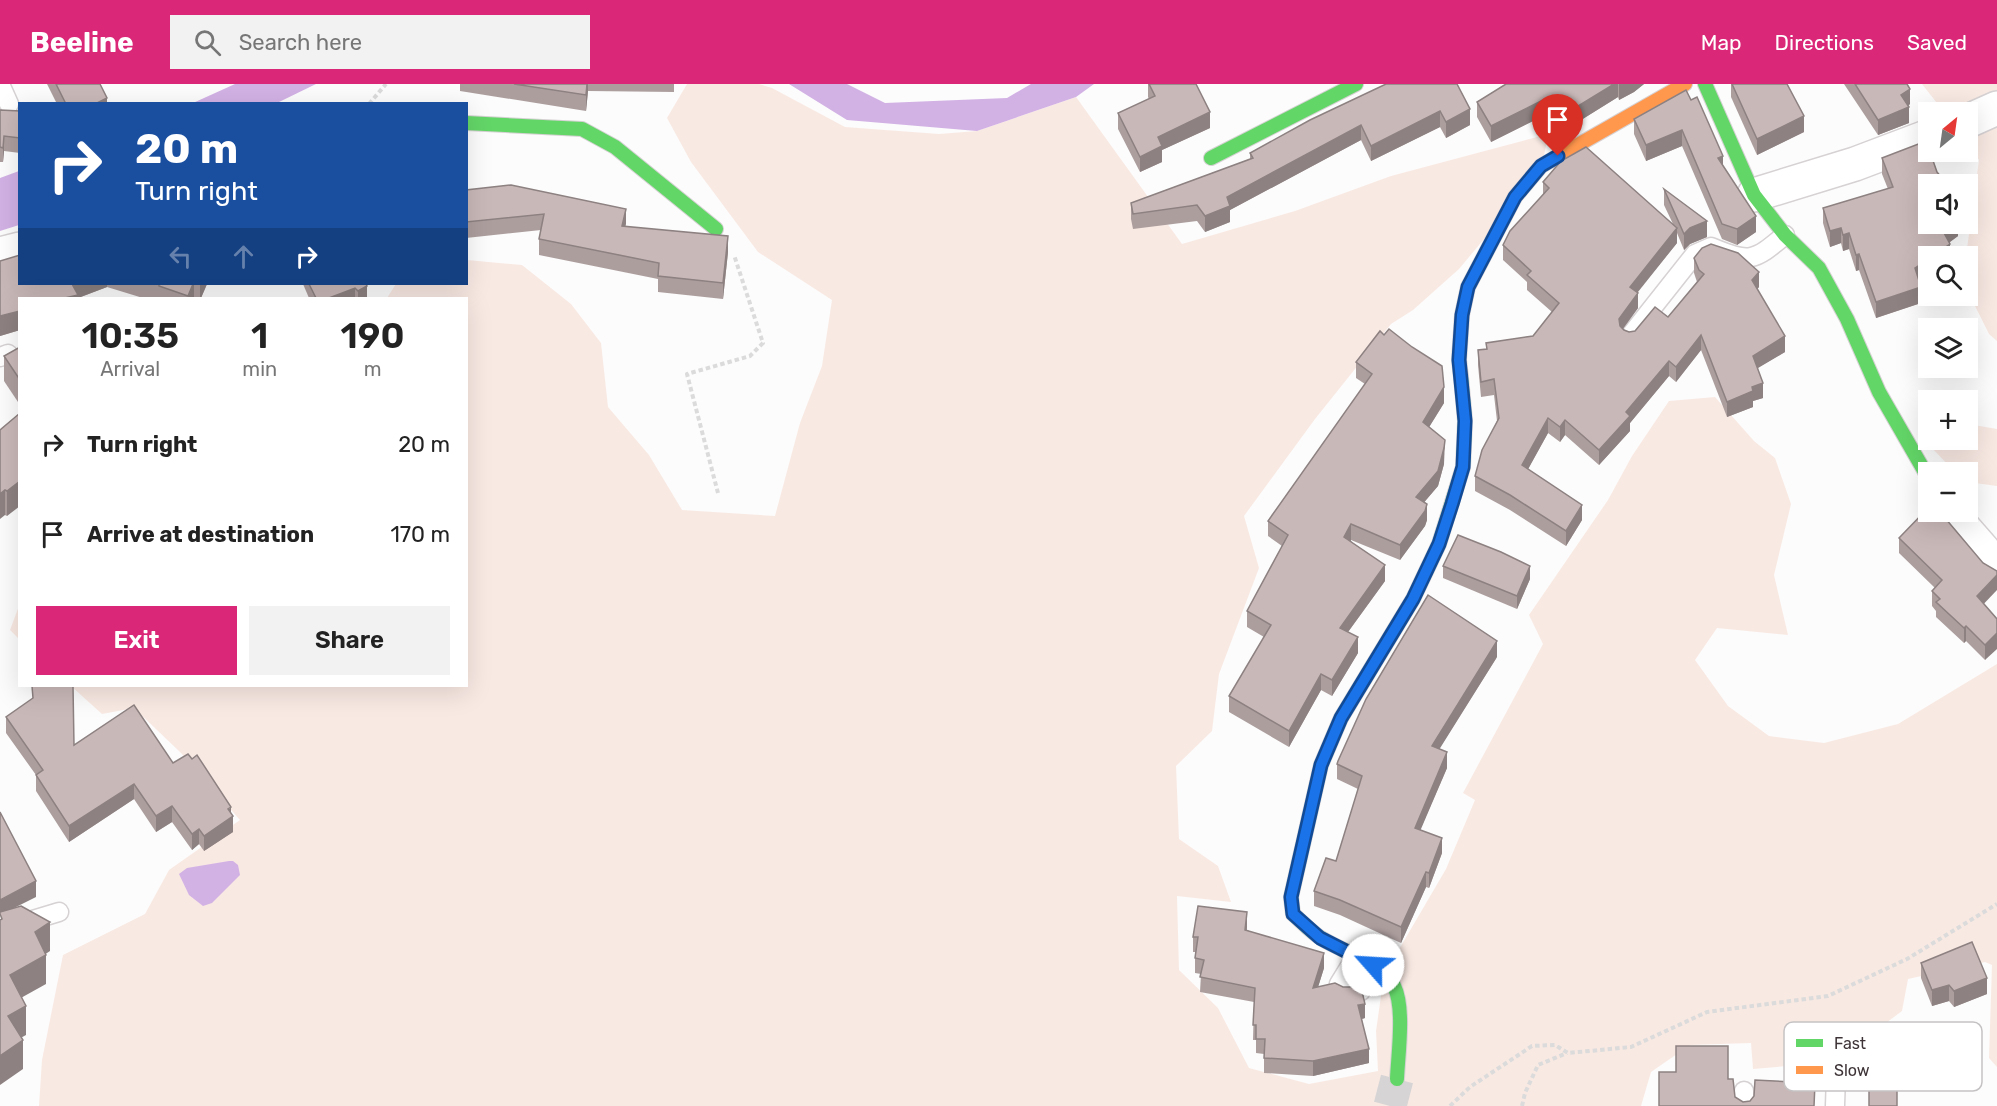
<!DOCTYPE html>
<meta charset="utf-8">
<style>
body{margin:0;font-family:Rubik,sans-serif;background:#f2f2f2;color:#222;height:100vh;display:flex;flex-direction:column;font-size:22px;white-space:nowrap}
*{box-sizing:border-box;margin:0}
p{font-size:20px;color:#767676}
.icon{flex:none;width:33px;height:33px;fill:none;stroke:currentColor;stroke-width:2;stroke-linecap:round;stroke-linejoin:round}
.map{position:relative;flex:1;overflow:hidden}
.drawer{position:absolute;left:18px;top:213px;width:450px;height:390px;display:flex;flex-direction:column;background:#fff;border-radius:0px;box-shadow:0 6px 24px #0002}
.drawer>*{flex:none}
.banner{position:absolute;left:18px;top:18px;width:450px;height:183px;border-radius:0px;box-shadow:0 6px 24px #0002;background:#1a4fa0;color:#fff;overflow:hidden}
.needle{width:39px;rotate:29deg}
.controls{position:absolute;left:1918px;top:18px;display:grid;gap:12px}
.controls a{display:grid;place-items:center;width:60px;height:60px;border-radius:0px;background:#fff;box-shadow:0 6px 24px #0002;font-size:30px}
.pin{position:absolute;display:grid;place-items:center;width:51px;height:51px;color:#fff;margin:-62px -26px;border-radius:50% 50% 50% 0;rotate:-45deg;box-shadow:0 0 6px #0007}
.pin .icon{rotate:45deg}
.me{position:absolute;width:66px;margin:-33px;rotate:296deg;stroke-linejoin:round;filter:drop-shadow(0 0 4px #0008)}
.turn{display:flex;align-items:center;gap:21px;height:126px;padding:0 18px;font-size:27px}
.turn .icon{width:78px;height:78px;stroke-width:2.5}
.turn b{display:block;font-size:42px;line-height:51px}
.lanes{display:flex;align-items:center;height:57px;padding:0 18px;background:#0003;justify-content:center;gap:30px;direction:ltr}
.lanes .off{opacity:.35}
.eta{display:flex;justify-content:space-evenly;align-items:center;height:102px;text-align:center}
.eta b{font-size:36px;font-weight:600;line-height:42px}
.cta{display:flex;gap:12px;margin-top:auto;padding:12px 18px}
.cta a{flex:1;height:69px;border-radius:0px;background:#db2777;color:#fff;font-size:24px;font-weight:600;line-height:69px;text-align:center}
.cta a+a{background:#f2f2f2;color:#222}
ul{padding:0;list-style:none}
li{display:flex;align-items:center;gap:18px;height:90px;padding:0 18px}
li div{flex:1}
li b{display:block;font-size:22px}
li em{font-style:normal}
header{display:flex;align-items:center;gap:36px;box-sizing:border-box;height:84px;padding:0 30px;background:#db2777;color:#fff}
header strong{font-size:28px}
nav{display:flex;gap:33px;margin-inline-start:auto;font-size:21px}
.search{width:420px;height:54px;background:#f2f2f2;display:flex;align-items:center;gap:15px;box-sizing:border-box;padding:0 21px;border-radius:0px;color:#767676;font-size:22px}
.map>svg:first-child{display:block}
</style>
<header>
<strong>Beeline</strong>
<div class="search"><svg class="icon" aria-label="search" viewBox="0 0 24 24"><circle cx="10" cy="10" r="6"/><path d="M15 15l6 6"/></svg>Search here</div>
<nav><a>Map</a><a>Directions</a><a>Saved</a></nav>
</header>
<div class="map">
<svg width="1997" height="1022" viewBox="0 0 1997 1022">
<rect width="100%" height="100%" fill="#fcfcfc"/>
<!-- green -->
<g fill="#f9e9e3">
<path d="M687,0H759L772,4L845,43L939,50L977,47L1076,13L1182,160L1295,127L1391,92L1548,50L1544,72L1489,149L1459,185L1413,226L1391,240L1315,335L1244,432L1259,484L1219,590L1212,647L1176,682L1179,755L1218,782L1231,818L1177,812L1179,886L1218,924L1249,984L1309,1000L1378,987L1376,947L1384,891L1446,785L1475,716L1463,709L1543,560L1529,531L1608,416L1632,372L1669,317L1715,313L1754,357L1775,374L1791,420L1774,491L1788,551L1717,544L1695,576L1728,622L1769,652L1824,659L1898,640L1997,580V983L1989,974L1992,881L1985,878L1908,895L1902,927L1834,978L1753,985L1751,959L1690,961L1651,988L1641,1022H39L42,976L63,871L145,830L169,786L240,736L181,669L134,624L102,630L71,602H466V214H387L396,200H466L467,176L522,181L571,220L601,259L608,323L649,371L682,426L775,432L800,339L822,282L832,216L758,168L691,78L667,34Z"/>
<path d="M1922,0H1997V257L1989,250L1968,208V172H1966L1979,76L1968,61V28H1944Z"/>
<path d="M1968,340L1997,345V402L1968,398V388H1955L1931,363L1932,356H1968Z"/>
<path d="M19,522V555L10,546Z"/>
</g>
<!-- water -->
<g fill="#d2b1e5">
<path d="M235,0H316L277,19H193Z"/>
<path d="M789,0H847L885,19L1007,14L1031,0H1094L1076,13L977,47L847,36Z"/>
<path d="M19,87V141L0,147V94Z"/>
<path d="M229,777H233L238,781L240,791L212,819L203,822L189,811L179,790L187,784Z"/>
</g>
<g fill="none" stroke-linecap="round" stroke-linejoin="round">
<!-- secondary-tunnel -->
<path stroke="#d6d4d4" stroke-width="33" stroke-dasharray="33 16" stroke-linecap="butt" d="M1390,1022L1397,995"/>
<defs>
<g id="lane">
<path d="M0,0L9,20"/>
<path d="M1630,252L1695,170L1711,163C1750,179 1753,178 1785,151"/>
<path d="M0,273L8,270"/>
<path d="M0,846L59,828"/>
<path d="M1355,874L1339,900L1344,907H1361"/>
<path d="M1744,1007V1022"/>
<path d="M1835,1022L1836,991L1900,973"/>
</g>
<g id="street">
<path d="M1968,37L1997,24"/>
<path d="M1754,111L1855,80L1929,52"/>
<path d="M0,170L20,165"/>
<path d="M1950,428L1997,482"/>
</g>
<g id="fast">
<path d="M1705,0L1754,111L1785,151L1819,184L1847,235L1879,308L1929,395"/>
<path d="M466,39L582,45L615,63L716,145"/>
<path d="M1211,74L1356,0"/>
<path d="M1397,995C1398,970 1405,924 1394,902C1381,877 1344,869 1321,854C1311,848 1302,838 1293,830L1291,813L1321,681L1341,634L1413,515L1439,460L1463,383L1465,337L1461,293"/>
</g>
<path id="slow" d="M1461,293L1459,276L1462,231L1468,203L1515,113L1541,82L1685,0"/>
</defs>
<!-- lane casing -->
<use href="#lane" stroke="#d6d1d3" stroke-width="21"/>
<!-- street casing -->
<use href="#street" stroke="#d6d1d3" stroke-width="36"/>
<!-- fast casing -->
<use href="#fast" stroke="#d6d1d3" stroke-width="16"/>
<!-- slow casing -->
<use href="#slow" stroke="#d6d1d3" stroke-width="16"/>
<!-- path -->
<g stroke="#dbdbdb" stroke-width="4" stroke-dasharray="4.5 3" stroke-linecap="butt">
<path d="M369,20L386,0"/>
<path d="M718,409L687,290L750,272L763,259L734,171"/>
<path d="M1450,1022L1470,1003L1532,962L1555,961L1568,969L1631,963L1707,928L1828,912L1907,875L1997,820"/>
<path d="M1522,1022L1525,1009L1538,981L1567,969"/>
</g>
<!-- lane -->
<use href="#lane" stroke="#fff" stroke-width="18"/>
<!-- street -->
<use href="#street" stroke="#fff" stroke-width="33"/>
<!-- fast -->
<use href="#fast" stroke="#63d668" stroke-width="14"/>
<!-- slow -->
<use href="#slow" stroke="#ff974d" stroke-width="14"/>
</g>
<!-- wall -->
<g fill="#ad9e9e">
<path d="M47,0H100L107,20H57Z"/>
<path d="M460,0H674V8L588,7L586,27L460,7Z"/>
<path d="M1148,0H1196L1210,44L1162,66V78L1140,88L1118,45V29L1149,15L1148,13Z"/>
<path d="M1386,0L1470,41L1446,54L1440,43L1371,77L1361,56L1230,126V138L1205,148L1197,137L1133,145L1131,135V119L1250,75V69Z"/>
<path d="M1506,0H1644L1634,8L1619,16L1618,13L1557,51L1545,31L1491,58L1477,33V18Z"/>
<path d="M1731,0H1787L1804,48L1757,71L1731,13Z"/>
<path d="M1844,0H1907L1910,20L1908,22L1909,39L1878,51Z"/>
<path d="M1686,6L1723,82L1756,148L1737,161L1722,155L1682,62L1646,77L1634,50V35Z"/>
<path d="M0,26L20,27V69L4,67L3,78H0Z"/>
<path d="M1882,74L1929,100L1958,140V152L1950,158V172L1919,197L1921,219L1876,234L1859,186L1856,187L1849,165L1843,167L1841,159L1830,163L1823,139V124L1888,105L1882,90Z"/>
<path d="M1543,98L1673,140L1664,121V105L1707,153L1690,160L1684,166L1677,149V159L1637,208L1638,224L1623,245L1624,246L1629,248L1635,247L1668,233L1697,198L1694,189V174L1759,203L1757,205L1785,268L1757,284L1763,314L1753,317V323L1727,333L1701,266L1676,298L1669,292L1630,339V347L1599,381L1565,351L1560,358L1548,349L1528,385L1582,436L1566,462L1510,426L1475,407V392L1497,337L1494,311L1481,313L1478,281V266L1486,265V259L1533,252L1552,228L1527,206V198L1503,176V161L1543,111Z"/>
<path d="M466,106L626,142L728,168L723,215L658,208V195L539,171V155L541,146L466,154Z"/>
<path d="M0,177L20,200H207L201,214H143L107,203L78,214H20V246L0,252Z"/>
<path d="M303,200H366L367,214H309Z"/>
<path d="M20,263V321L4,297V272Z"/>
<path d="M1356,278L1444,319L1429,343L1444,380L1438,402L1424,418L1427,436L1425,442L1400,476L1351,456V457L1385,497L1348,548L1358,569L1332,612L1321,606L1289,663L1229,628V612L1264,553L1247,543V527L1282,462L1268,452V437L1365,300L1356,294Z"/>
<path d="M20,329L7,432L5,431L0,346Z"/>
<path d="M1899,454L1984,520L1997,535L1985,576L1966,557L1964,559L1936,533V527L1932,522V507L1935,504L1899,469Z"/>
<path d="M1443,482L1530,495L1517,525L1443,494Z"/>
<path d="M1497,573L1439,665L1447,684L1420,746L1442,769L1429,804L1426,803L1401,859L1340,831L1314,822V807L1336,777L1358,705L1337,695V680Z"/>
<path d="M6,633L74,661L173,679L231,729L233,748L204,767L199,760L192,766L172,738L156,748L134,715L69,758L36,707V691L6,649Z"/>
<path d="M1247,843V846L1324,884L1318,903L1365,934L1362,935L1369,979L1313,992L1264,989V970L1256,969V956H1253L1254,918L1200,908L1201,890L1195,889V874L1196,868H1193V853Z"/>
<path d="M1921,879L1987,910L1954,923L1949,917L1932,922L1921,894Z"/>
</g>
<!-- shaded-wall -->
<g fill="#8d8181">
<path d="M587,0H588V7L586,27V11Z"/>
<path d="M1614,0H1618V13L1557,51V35Z"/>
<path d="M1619,0H1644L1634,8L1619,16Z"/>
<path d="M1910,5V20L1903,25L1909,23V39L1878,51V36L1901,11Z"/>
<path d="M107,14V20H95Z"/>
<path d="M1545,15V31L1491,58V42Z"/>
<path d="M1470,25V41L1446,54V38Z"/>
<path d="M1440,27V43L1371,77V62Z"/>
<path d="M1210,28V44L1162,66V78L1140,88V73L1158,53Z"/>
<path d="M1804,32V48L1757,71V55Z"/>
<path d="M1361,41V56L1230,126V138L1205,148V132L1227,113Z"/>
<path d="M1682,46V62L1646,77V61Z"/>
<path d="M4,52V67L3,78V64Z"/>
<path d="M1723,72V88L1718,74Z"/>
<path d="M626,125V140L622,157V142Z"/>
<path d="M1756,132V148L1737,161V145Z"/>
<path d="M1707,137V153L1690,160L1684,166V150L1690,144Z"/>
<path d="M1954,140H1958V152L1943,163V147Z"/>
<path d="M1677,144V159L1630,218V203Z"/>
<path d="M1841,144V159L1830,163V147Z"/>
<path d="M1849,149V165L1843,167V151Z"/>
<path d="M728,152V168L723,215V199Z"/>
<path d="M1950,160V172H1932Z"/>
<path d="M1859,170V186L1856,187V171Z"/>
<path d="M1929,175V191L1915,200V184Z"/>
<path d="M1759,188V203L1752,211V196Z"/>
<path d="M71,200H107V203L78,214H65Z"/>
<path d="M193,200H194V214H188Z"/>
<path d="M200,200H207L201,214H200Z"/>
<path d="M367,202V214H358V207Z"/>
<path d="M1921,203V219L1876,234V218Z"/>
<path d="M355,204V214H329Z"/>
<path d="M1638,209V224L1619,250V235Z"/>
<path d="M20,227V246L0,252V232Z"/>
<path d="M1701,251V266L1676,298V283Z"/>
<path d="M1785,252V268L1753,287V272Z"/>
<path d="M1669,277V292L1630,339V347L1599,381V366L1626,328Z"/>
<path d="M1763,299V314L1753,317V323L1727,333V318L1752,303Z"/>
<path d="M1444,303V319L1423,353V338Z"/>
<path d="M1548,334V349L1522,396V381Z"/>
<path d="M1565,336V351L1560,358V343Z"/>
<path d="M1445,356L1444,380L1438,402L1416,428V413Z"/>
<path d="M20,397V422L7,432V407Z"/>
<path d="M5,406V431L0,435V410Z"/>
<path d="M1427,420V436L1425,442L1400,476V461Z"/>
<path d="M1582,421V436L1566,462V447Z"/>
<path d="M1351,440V456L1344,469V453Z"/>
<path d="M1385,481V497L1340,559V544Z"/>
<path d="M1530,482V495L1517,525V512Z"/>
<path d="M1997,491V506L1977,527V512Z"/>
<path d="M1966,542V557L1964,559V544Z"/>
<path d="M1997,549V565L1985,576V561Z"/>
<path d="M1358,553V569L1332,612V596Z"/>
<path d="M1497,557V573L1432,677V662Z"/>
<path d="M1321,590V606L1289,663V647Z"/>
<path d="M1447,668V684L1415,759V744Z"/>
<path d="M134,700V715L69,758V742Z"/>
<path d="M172,722V738L156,748V732Z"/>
<path d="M231,723V733L233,732V748L204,767V752Z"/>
<path d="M199,745V760L192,766V750Z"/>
<path d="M1442,754V769L1429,804V789Z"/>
<path d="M1426,788V803L1401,859V843Z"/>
<path d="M36,797V813L0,831V816Z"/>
<path d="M1247,828V843L1245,860V846Z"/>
<path d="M50,838V867L35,877V848Z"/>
<path d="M1324,869V884L1313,919V904Z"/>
<path d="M46,871V900L10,920V891Z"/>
<path d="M1987,894V910L1954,923V907Z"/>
<path d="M1949,901V917L1932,922V906Z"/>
<path d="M1365,920V934L1358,936V921Z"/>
<path d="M26,922V951L8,961V932Z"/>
<path d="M23,956V985L0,1001V972Z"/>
<path d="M1369,965V979L1313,992V977Z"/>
</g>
<!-- building -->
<g fill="#c9b8b8" stroke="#8d8181" stroke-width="1.5">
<path d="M56,0H100L107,14L95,20H66Z"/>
<path d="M514,0H587L586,11Z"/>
<path d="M1149,0H1196L1210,28L1158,53L1162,62L1140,73L1118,29L1155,12Z"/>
<path d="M1386,0H1457L1470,25L1446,38L1440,27L1371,62L1361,41L1227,113L1230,122L1205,132L1197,121L1133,130L1131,119L1253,74L1250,69L1310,36Z"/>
<path d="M1506,0H1614L1557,35L1545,15L1491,42L1477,18Z"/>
<path d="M1732,0H1787L1804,32L1757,55Z"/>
<path d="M1855,0H1907L1910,5L1901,11L1909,23L1878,36Z"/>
<path d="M1686,6L1691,16L1697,13L1723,72L1718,74L1756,132L1737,145L1722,140L1682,46L1646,61L1634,35Z"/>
<path d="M0,26L20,27V54L4,52L3,64L0,63Z"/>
<path d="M1921,59L1923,67L1929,65V68H1930L1937,88L1947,100H1929V140H1954L1943,147L1950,160L1932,172H1929V175L1915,184L1921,203L1876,218L1859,170L1856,171L1849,149L1843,151L1841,144L1830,147L1823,124L1893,103L1882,74Z"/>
<path d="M1586,63L1677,144L1630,203L1638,209L1619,235L1620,242L1624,246L1629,248L1635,247L1655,223L1668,233L1704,190L1699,186L1694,174L1702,164L1711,160L1738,169L1759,188L1752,196L1785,252L1753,272L1763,299L1752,303L1753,307L1727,318L1701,251L1676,283L1669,277L1626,328L1630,332L1599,366L1565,336L1560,343L1548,334L1522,381L1582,421L1566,447L1510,411L1475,392L1482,366L1499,334L1494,295L1481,298L1478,266L1487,265L1486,259L1533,252L1559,219L1527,191L1531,187L1503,161L1510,147L1549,104L1543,98L1561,77Z"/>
<path d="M511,101L626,125L622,142L728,152L723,199L658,192L659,179L539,155L544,130L466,138V106Z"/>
<path d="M1664,105L1707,137L1690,144L1684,150Z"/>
<path d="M20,171V200H72L78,211L65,214H20V227L0,232V177Z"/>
<path d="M157,200H193L188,212L159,202V200Z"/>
<path d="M309,200H366L367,202L358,207L355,204L329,214H316Z"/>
<path d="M1389,245L1412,263L1442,282L1444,303L1423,338L1445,356L1444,364L1438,387L1416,413L1427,420L1425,427L1400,461L1351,440L1344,453L1385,481L1340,544L1358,553L1332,596L1321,590L1289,647L1229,612L1271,541L1247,527L1288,451L1268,437L1372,290L1356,278L1380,247L1384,251Z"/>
<path d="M20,263V296L4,272Z"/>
<path d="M20,329V397L7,407L5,406L0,410V346Z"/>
<path d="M1929,423V428H1940L1983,479L1997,487V491L1977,512L1997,535V549L1985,561L1966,542L1964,544L1936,518L1940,515L1932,507L1942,496L1899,454Z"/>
<path d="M1458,451L1501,468L1530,482L1517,512L1443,482Z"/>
<path d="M1428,511L1497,557L1432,662L1447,668L1415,744L1442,754L1429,789L1426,788L1401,843L1340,816L1314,807L1326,774L1336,777L1362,692L1337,680L1338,677L1366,615Z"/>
<path d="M32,602H73L74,661L134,621L173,679L188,670L192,675L197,671L231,723L228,725L233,732L204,752L199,745L192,750L172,722L156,732L134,700L69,742L36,691L43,686L6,633L33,614Z"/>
<path d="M0,728L36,797L0,816Z"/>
<path d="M21,822L50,838L35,848L46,871L10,891L26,922L8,932L23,956L0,972V836L2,835L0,830V828Z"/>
<path d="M1198,822L1247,828L1245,846L1324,869L1313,904L1335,899L1343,903H1361L1365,920L1358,921L1369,965L1313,977L1264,974L1265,955H1256V941H1253L1255,904L1200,893L1204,876L1195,874L1198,853H1193Z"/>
<path d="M1972,858L1987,894L1954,907L1949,901L1932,906L1921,879Z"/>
<path d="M1676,962H1728V995H1733L1735,1013L1743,1018L1750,1017L1754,1012L1755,996L1815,999L1814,1022H1659V988H1676Z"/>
<rect x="1869" y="995" width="28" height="27"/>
</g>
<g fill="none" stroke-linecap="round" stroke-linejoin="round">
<defs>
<path id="route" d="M1373,881L1320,854L1293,830L1291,813L1321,681L1341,634L1413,515L1439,460L1452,420L1463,383L1465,337L1459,276L1462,231L1468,203L1515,113L1541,82L1558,72"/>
</defs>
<!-- route casing -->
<use href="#route" stroke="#114b97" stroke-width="15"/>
<!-- route -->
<use href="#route" stroke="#1a73e8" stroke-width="10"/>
</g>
<!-- legend -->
<rect x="1784" y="938" width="198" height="69" rx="9" fill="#fff" stroke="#c5c2c3" stroke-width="1.5"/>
<rect x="1796" y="955" width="27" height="8" fill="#63d668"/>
<rect x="1796" y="982" width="27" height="8" fill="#ff974d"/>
<g font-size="16" fill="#3d3336">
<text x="1834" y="965">Fast</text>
<text x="1834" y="992">Slow</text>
</g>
</svg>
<div class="controls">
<a><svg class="needle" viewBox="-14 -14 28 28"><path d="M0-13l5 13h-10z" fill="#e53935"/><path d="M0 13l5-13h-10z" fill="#767676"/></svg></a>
<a><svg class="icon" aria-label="sound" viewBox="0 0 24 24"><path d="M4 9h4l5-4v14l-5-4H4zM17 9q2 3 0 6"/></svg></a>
<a><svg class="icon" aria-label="search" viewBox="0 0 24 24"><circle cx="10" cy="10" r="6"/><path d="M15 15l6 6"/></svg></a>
<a><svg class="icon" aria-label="layers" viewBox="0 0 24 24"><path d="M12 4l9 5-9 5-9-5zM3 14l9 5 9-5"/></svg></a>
<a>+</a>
<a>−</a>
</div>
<div class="pin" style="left:1558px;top:72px;background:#d93025"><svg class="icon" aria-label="arrive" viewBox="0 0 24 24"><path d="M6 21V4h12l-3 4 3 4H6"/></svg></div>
<svg class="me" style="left:1373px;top:881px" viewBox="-20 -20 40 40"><circle r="19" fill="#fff"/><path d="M0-13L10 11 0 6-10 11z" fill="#1a73e8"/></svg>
<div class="banner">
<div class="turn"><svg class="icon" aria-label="right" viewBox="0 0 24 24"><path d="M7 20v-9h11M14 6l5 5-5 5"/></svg><div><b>20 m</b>Turn right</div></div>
<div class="lanes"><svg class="icon off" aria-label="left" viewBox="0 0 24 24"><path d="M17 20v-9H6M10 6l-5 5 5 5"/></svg><svg class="icon off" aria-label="ahead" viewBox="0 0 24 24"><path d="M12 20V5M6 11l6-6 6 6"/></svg><svg class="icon" aria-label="right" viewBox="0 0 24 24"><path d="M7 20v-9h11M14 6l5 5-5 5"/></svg></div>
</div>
<section class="drawer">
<div class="eta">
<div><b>10:35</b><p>Arrival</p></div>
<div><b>1</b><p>min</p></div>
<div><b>190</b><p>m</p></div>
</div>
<ul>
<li><svg class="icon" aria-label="right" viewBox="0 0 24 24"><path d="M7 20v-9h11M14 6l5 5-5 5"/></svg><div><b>Turn right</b></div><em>20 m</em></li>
<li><svg class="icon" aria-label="arrive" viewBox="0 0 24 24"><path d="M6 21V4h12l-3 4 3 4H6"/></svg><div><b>Arrive at destination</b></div><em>170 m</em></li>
</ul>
<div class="cta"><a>Exit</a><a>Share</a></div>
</section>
</div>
